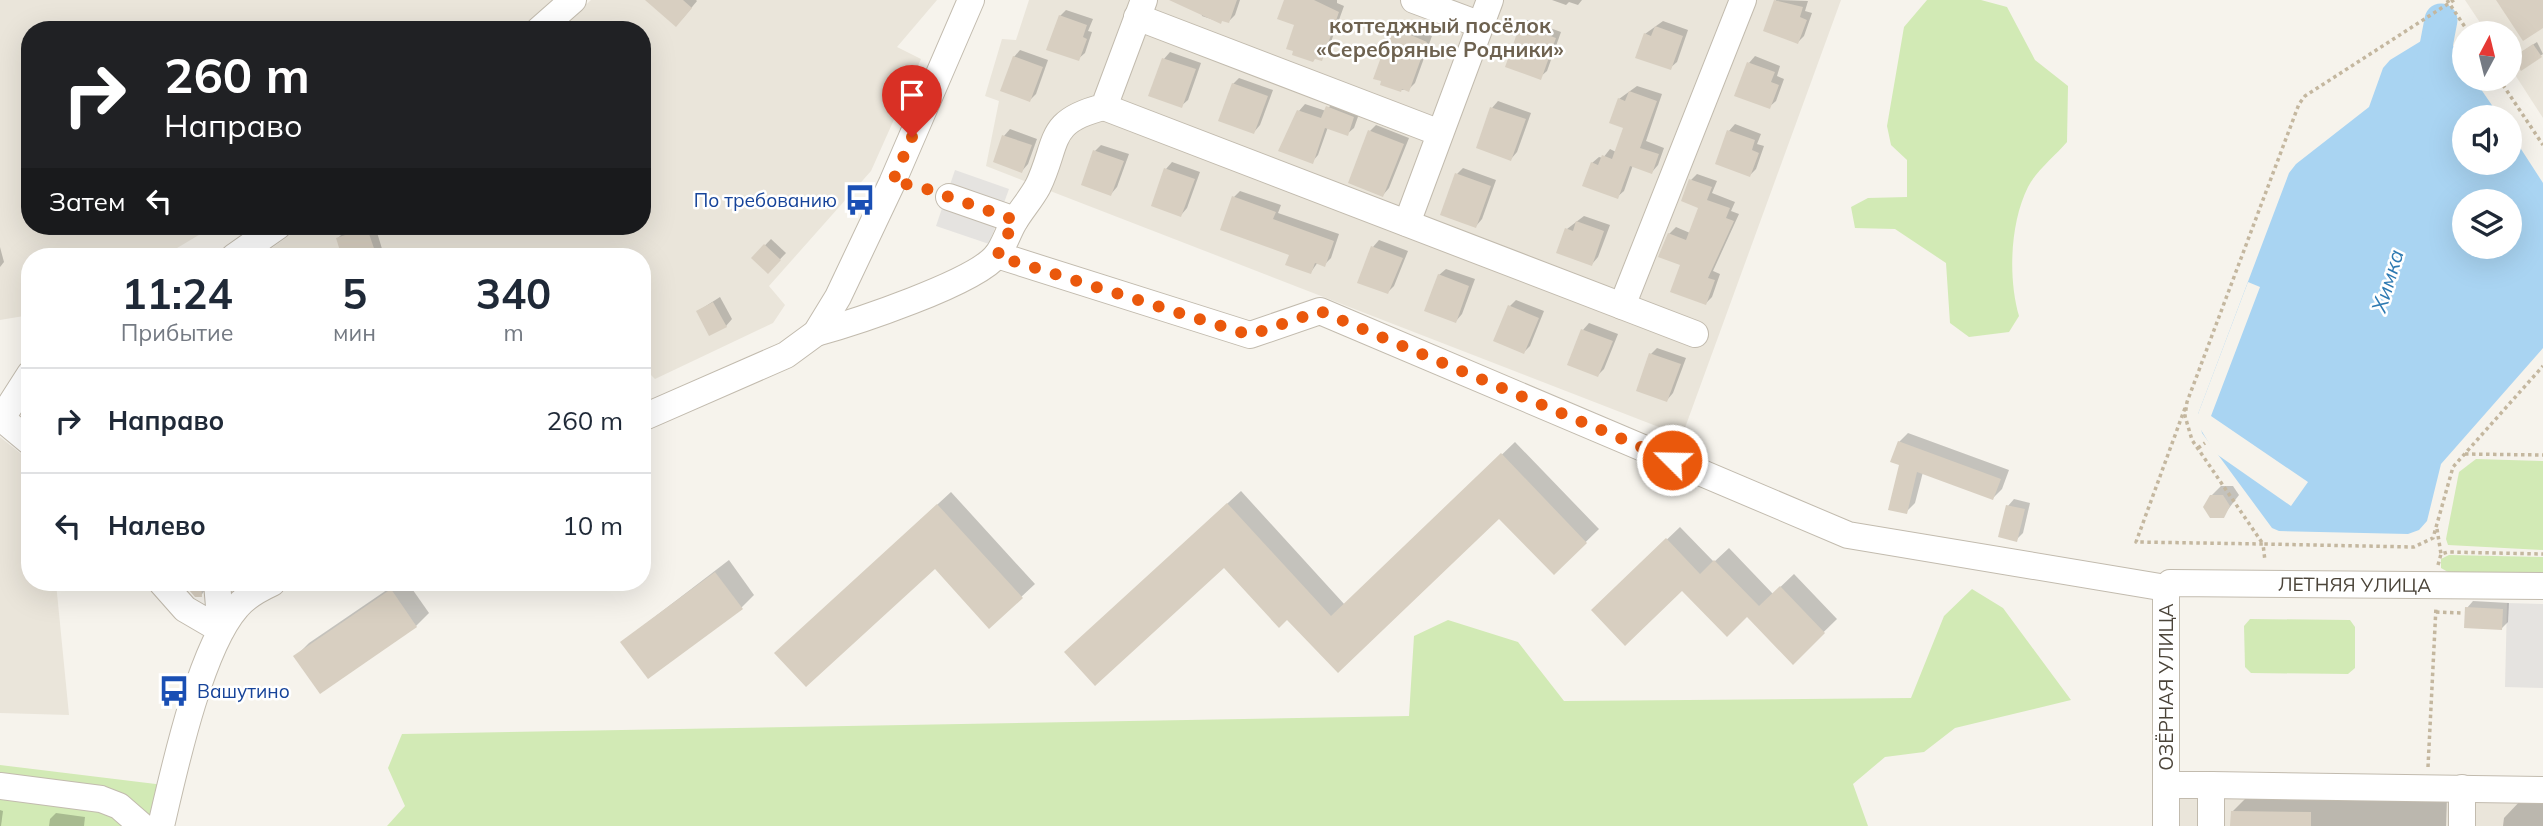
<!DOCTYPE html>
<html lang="ru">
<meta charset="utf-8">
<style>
body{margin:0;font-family:Mulish,sans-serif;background:#f2f2f3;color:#1f2937;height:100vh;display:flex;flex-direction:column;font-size:26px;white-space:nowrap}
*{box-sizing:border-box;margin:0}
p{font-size:23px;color:#747a83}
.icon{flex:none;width:38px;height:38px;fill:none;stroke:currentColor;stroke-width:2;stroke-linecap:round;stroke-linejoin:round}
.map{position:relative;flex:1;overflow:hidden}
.panel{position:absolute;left:21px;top:248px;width:630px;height:343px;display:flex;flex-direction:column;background:#fff;border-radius:28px;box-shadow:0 7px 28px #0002}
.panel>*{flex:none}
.hud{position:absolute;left:21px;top:21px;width:630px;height:214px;border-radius:28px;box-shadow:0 7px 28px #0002;background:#202124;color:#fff;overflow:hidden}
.needle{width:46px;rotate:7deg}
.buttons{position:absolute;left:2452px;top:21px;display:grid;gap:14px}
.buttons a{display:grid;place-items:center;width:70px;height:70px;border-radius:50%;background:#fff;box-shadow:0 7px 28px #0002;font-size:35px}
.pin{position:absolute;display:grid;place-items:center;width:60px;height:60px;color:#fff;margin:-72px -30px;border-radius:50% 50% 50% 0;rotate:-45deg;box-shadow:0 0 7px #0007}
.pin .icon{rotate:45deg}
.me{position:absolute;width:77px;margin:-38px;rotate:293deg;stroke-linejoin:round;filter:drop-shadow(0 0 5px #0008)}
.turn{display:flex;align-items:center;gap:24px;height:147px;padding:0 28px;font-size:32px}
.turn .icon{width:91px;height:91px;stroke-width:2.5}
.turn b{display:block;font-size:49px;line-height:60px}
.then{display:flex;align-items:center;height:66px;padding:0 28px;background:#0003;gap:14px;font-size:26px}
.eta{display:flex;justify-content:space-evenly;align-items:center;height:119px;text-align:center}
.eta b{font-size:42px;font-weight:700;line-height:49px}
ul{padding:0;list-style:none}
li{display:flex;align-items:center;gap:21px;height:105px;padding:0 28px;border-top:2px solid #e0e1e3}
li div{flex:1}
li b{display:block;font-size:26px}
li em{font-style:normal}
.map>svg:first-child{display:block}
</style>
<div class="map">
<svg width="2543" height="826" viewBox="0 0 2543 826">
<rect width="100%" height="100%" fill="#f6f3ec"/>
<!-- residential -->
<g fill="#eae5da">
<path d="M0,0H558L524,30H30V226H214L162,257H30V315L0,320Z"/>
<path d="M591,0H937L897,47L921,59L871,171L769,286L785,305L773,323L655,379L642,366V257H259L303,226H642V30H559Z"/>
<path d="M1029,0H1841L1682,436L986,166L999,101L985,96L1002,39L1016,40Z"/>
<path d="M2465,0H2543V118L2510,67V33H2487Z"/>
<path d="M0,437L30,461V583H56L69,715L0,713Z"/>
<path d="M2180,777L2543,786V826H2180Z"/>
</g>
<!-- green -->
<g fill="#d2eab5">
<path d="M1927,0H1981L2007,7L2035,60L2068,86L2067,142C2055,156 2036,171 2028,187C2010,223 2008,278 2019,316L2009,332L1969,337L1950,323L1946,263L1895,229L1855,228L1851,207L1868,198L1907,197V160L1891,145L1887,126L1904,27Z"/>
<path d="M2476,459L2543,461V550L2448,545L2446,539L2459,472Z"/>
<path d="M2449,555L2543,557V574L2448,572L2441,568V559Z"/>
<path d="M1972,589L2003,608L2071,700L1955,728L1924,752L1885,757L1853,784L1868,826H387L405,806L388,768L402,734L1409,716L1414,636L1448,620L1518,642L1564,701L1911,698L1944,616Z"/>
<path d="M2250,619L2350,620L2355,627V668L2348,674L2251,673L2245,667L2244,626Z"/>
<path d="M0,765L164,785L157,826H0Z"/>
</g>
<!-- parking -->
<g fill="#e5e3e0">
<path d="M955,170L1009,189L989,244L936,226Z"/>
<path d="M2507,603L2543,604V688L2505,687Z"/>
</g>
<!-- water -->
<path fill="#a9d4f2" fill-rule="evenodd" d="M2426,38L2450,41L2464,63V79H2474L2500,117H2464V163H2510V132L2543,183V348L2441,464L2427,521L2419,530L2408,534L2279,531L2272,528L2202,433L2198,414L2289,173L2296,164L2369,107L2383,68L2390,60ZM2464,201H2510V247H2464Z"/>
<!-- pier -->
<path fill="#f6f3ec" d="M2248,282L2260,287L2211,416L2308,482L2291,506L2215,453L2198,425V414Z"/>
<!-- shadow -->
<g fill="#0003">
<path d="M647,0H696L697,1L683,18Z"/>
<path d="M1199,0H1240L1235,15L1229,21L1224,19L1220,22L1202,16Z"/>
<path d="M1286,0H1337V3L1344,6L1327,53L1321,59L1295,50L1296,24Z"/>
<path d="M1552,0H1582L1578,5L1569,2L1566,5Z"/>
<path d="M1776,0L1808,1L1805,11L1812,13L1804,36L1798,42L1765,30Z"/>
<path d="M1066,10L1093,19L1088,31L1092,32L1085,53L1078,59L1060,16Z"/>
<path d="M1528,20L1561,32L1547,71L1540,77L1521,26Z"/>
<path d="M456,21L462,30H442Z"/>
<path d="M1663,21L1688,30L1677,62L1670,68L1645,34Z"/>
<path d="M1405,23L1432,36L1415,83L1409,89L1401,90L1392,31Z"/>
<path d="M2537,42L2543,54L2522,68L2517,55Z"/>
<path d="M1020,50L1048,60L1036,94L1030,100L1014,57Z"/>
<path d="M1170,52L1201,63L1188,100L1181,106L1164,59Z"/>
<path d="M1755,56L1780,66L1777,76L1784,79L1776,101L1769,107L1749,63Z"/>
<path d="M1239,78L1273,90L1260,125L1254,132L1233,84Z"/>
<path d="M1637,86L1662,94L1646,141L1664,148L1658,165L1652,172L1633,165L1624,191L1617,197L1592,163L1599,157L1603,158L1610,149L1616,152L1625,127L1619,99Z"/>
<path d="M1334,101L1360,111L1354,128L1347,134L1328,127L1318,155L1312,162L1299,111L1305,104L1326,111Z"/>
<path d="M1498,101L1531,113L1517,152L1511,159L1478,147L1492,108Z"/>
<path d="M1735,124L1761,134L1757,144L1764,146L1756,169L1750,175L1717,163L1729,131Z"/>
<path d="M1376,125L1409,138L1389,188L1383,195L1370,131Z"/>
<path d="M1010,129L1037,139L1028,164L1022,171L1004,136Z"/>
<path d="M1101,145L1129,154L1117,187L1111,194L1095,151Z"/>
<path d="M1172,162L1200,172L1187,208L1181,215L1166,169Z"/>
<path d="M1463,168L1496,180L1482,219L1476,226L1457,174Z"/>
<path d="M1697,174L1717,181L1712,193L1735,202L1731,211L1739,214L1713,271L1720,274L1712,297L1706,303L1683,264L1669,234L1676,227L1690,233L1700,207L1691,180Z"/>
<path d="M1240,191L1281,205L1278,213L1339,234L1331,258L1324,265L1318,262L1311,272L1234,197Z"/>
<path d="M1584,216L1610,225L1598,257L1592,264L1567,229Z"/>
<path d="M364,226H375L383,252L378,257H344L338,238L344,232Z"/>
<path d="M771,239L786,253L768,272L753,258Z"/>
<path d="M1379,240L1408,251L1394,286L1388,292L1373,247Z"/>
<path d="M0,247L4,262L0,267Z"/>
<path d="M1446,269L1475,279L1462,314L1456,321L1439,275Z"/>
<path d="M720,297L732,319L726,326L698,311Z"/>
<path d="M1516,300L1544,311L1530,346L1524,352L1510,306Z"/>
<path d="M1589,323L1618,334L1604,369L1598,375L1569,364L1583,330Z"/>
<path d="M1657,348L1686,358L1673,393L1667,400L1651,354Z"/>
<path d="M1908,433L2009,470L2002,489L1993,498L1923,472L1915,503L1906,512L1899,442Z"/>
<path d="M1515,442L1599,529L1554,573L1499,516L1338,671L1288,618L1224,566L1080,639L1241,491L1345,605Z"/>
<path d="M2221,486H2233L2239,495L2223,516L2211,496Z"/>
<path d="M951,492L1035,584L989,627L935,567L790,640Z"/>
<path d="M2014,499L2030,503L2023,533L2016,540L2008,506Z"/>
<path d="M1680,527L1714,562L1729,548L1773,594L1794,574L1837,619L1793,662L1747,615L1682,588L1593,610Z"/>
<path d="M729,560L754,595L741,608L622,642Z"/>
<path d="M186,583H210L200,597Z"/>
<path d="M397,583H408L429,613L416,626L296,656L309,643Z"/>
<path d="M2473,601L2509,603L2508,622L2502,628L2467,608Z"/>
<path d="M2251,793L2447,796L2446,826H2232V812Z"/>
<path d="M2522,799L2543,800V826H2503L2504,818Z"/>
<path d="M0,810L3,811L1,826H0Z"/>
<path d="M56,813L85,817L84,826H49L50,819Z"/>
</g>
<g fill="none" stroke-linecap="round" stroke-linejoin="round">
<!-- river -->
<path stroke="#a9d4f2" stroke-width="33" d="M2429,83L2441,20"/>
</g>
<!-- building -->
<g fill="#d8cfc1">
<path d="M645,0H683L692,8L676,27Z"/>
<path d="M1169,0H1237L1229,23L1222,21L1221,24Z"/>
<path d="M1284,0H1314L1339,12L1322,61L1315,59L1313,62L1292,55L1293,51L1286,49L1294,25L1277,19Z"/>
<path d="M1774,0L1803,7L1800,17L1807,20L1798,44L1763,31Z"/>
<path d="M2496,0H2543V28L2523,41Z"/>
<path d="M1059,15L1087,25L1083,37L1087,39L1079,61L1046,50Z"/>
<path d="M1520,25L1556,38L1541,80L1505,67Z"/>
<path d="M1655,26L1683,36L1671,70L1635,58L1644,33L1651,36Z"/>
<path d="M1397,29L1427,42L1409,92L1402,89L1401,92L1380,85L1381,81L1373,79L1391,30L1396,32Z"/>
<path d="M2533,44L2542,57L2521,71L2512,58Z"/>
<path d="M1013,56L1043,67L1030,102L1000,91Z"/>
<path d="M1162,58L1196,69L1182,108L1148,96Z"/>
<path d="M1747,62L1775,72L1771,82L1779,85L1770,109L1734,96Z"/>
<path d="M1232,83L1268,96L1254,134L1218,121Z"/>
<path d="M1629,91L1657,101L1640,148L1659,154L1652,174L1630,166L1618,199L1582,186L1591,162L1598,165L1602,155L1612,159L1623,128L1609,123L1618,98L1625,101Z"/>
<path d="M1326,106L1354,117L1348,136L1325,128L1313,164L1278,151L1297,110L1321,118Z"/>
<path d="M1490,107L1526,119L1511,161L1476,148Z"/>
<path d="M1368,130L1404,144L1383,197L1348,183Z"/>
<path d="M1727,130L1755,140L1752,150L1759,153L1750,177L1715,164Z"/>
<path d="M1002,135L1032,145L1022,173L993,162Z"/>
<path d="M1093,150L1124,161L1111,196L1081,185Z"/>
<path d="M1164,168L1195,179L1181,217L1151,206Z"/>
<path d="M1455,173L1491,186L1476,228L1440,215Z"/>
<path d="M1689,179L1712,187L1707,200L1730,208L1726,218L1734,221L1708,278L1715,280L1706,305L1670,292L1680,265L1658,257L1668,233L1686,240L1698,208L1681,201Z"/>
<path d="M1232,196L1276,212L1273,219L1334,241L1325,267L1315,263L1311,274L1285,265L1289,255L1220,230Z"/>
<path d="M1576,221L1604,231L1592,266L1556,253L1565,228L1573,231Z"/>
<path d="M367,228L377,257H342L336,238Z"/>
<path d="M764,244L781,260L768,274L751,258Z"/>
<path d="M1371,246L1403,258L1388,294L1357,283Z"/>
<path d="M1438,274L1469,286L1456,323L1424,311Z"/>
<path d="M713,302L727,327L709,336L696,311Z"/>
<path d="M1508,305L1539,318L1524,354L1493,341Z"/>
<path d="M1581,329L1613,341L1598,377L1567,365Z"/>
<path d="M1649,353L1681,364L1667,402L1636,391Z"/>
<path d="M1898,441L2001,479L1993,500L1917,472L1907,514L1888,510L1899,465L1890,462Z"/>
<path d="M1501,453L1587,543L1554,575L1499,519L1338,673L1287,620L1279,628L1224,568L1095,686L1064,652L1227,503L1331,616Z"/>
<path d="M2210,495H2223L2230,506L2224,518H2210L2203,507Z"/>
<path d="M937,504L1023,598L989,629L935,569L806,687L774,653Z"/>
<path d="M2006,505L2025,509L2017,542L1998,537Z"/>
<path d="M1666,538L1700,574L1714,560L1759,606L1780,586L1825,633L1793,665L1747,617L1727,637L1682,591L1625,646L1591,610Z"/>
<path d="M715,572L743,609L648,679L620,642Z"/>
<path d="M183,583H201L202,597H195Z"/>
<path d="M391,589L417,627L320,694L293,656Z"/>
<path d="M2465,607L2503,609L2502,630L2464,628Z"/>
<path d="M2231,811L2311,812V826H2230Z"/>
</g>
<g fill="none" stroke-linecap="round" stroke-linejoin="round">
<defs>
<g id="minor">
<path d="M1414,0L1481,25"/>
<path d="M1137,17L1440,133"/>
<path d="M539,30L573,0"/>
<path d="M1104,107L1695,334"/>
<path d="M949,197L1015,220"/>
<path d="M1407,223L1490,0"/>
<path d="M997,255L1250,335L1320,311L1848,535L2166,588"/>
<path d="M234,257L278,226"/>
<path d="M1622,306L1743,0"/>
<path d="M816,333C853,323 975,283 997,255C1004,246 1008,232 1014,222C1021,210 1031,199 1038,186C1059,142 1046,121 1104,107L1144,0"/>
<path d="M0,417L30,442"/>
<path d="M642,418L786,355L816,333L838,297L892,183L971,0"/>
<path d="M0,421L30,374"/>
<path d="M162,583L185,609L221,630L217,583"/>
<path id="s1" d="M2166,588L2170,583L2543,586"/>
<path d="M2166,785H2211V826"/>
<path d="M2211,785L2543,790"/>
<path d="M0,786L101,799L119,806L142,826"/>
<path d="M161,826C174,770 200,649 237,607C246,596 259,589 272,583"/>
<path d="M2166,826V588"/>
<path d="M2462,826V788"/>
</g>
</defs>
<!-- minor casing -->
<use href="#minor" stroke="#c2bbae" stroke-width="28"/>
<!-- path -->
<g stroke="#c4b79f" stroke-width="3.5" stroke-dasharray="3.5 3.5" stroke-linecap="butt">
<path d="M2447,0L2469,33"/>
<path d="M2454,0L2305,96L2299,104L2187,402L2185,416L2192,440L2263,544L2414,547L2433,538L2453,467L2543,366"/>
<path d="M2499,79L2543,145"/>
<path d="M2185,408L2136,542L2263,544L2265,561"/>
<path d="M2198,448L2205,443"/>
<path d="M2465,454L2543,455"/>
<path d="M2437,529L2441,554"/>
<path d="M2438,565L2441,554L2448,552L2543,554"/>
<path d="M2436,612L2462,613"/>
<path d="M2428,767L2436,607"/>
</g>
<!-- minor -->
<use href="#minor" stroke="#fff" stroke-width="26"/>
</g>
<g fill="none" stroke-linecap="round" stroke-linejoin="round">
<!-- route -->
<path stroke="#ea580c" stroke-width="12" stroke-dasharray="0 21.6" d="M912,137L892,183L915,185L1015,220L997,256L1250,335L1320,311L1672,460"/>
</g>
<!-- icons -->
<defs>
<symbol id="bus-bare" viewBox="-9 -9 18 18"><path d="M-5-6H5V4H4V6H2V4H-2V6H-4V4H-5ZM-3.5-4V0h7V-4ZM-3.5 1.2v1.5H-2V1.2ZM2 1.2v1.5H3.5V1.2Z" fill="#1a4fb4" stroke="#fff" stroke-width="2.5" paint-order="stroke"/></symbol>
</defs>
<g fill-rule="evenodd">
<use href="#bus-bare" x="838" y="178" width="44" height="44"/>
<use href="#bus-bare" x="152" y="669" width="44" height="44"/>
</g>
<g text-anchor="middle" stroke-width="5" stroke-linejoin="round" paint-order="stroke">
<!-- transit labels -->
<g font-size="19" fill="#164399" stroke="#fff" text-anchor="end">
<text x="837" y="207">По требованию</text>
<text x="197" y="698" text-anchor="start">Вашутино</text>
</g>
<!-- street labels -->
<g font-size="19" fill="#4b4439" stroke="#fff">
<text dy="7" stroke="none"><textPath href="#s1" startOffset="191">ЛЕТНЯЯ УЛИЦА</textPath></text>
<text transform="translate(2166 687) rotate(-90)" y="7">ОЗЁРНАЯ УЛИЦА</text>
</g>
<!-- neighbourhood labels -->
<g font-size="21" font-weight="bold" fill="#6e6250" stroke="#fff">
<text x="1440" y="33">коттеджный посёлок<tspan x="1440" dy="24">«Серебряные Родники»</tspan></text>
</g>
<!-- water labels -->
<g font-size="21" font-style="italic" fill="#2e7ab2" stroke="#fff">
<text transform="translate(2388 281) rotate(-73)" y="7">Химка</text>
</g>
</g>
</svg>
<div class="buttons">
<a><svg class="needle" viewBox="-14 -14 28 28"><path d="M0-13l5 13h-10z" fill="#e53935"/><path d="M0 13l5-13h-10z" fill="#747a83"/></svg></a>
<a><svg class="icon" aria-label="sound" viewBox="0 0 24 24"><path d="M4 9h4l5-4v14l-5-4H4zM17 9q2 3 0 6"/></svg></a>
<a><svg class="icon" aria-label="layers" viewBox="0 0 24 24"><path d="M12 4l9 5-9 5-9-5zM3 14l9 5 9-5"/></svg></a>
</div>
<div class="pin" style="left:912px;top:137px;background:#d93025"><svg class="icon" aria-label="arrive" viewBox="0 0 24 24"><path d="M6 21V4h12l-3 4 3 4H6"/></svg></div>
<svg class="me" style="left:1672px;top:460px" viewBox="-20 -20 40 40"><circle r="17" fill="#ea580c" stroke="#fff" stroke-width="3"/><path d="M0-11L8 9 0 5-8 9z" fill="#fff"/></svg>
<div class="hud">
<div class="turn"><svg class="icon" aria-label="right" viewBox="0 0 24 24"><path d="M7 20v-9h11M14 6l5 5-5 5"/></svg><div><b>260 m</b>Направо</div></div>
<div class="then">Затем<svg class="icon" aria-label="left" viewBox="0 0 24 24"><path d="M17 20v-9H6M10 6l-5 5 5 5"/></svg></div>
</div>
<section class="panel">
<div class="eta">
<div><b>11:24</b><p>Прибытие</p></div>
<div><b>5</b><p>мин</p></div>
<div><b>340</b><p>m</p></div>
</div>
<ul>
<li><svg class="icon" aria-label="right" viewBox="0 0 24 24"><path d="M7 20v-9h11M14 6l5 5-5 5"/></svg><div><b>Направо</b></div><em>260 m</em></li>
<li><svg class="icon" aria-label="left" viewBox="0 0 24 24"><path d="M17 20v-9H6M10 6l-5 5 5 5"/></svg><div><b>Налево</b></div><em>10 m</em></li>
</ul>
</section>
</div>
